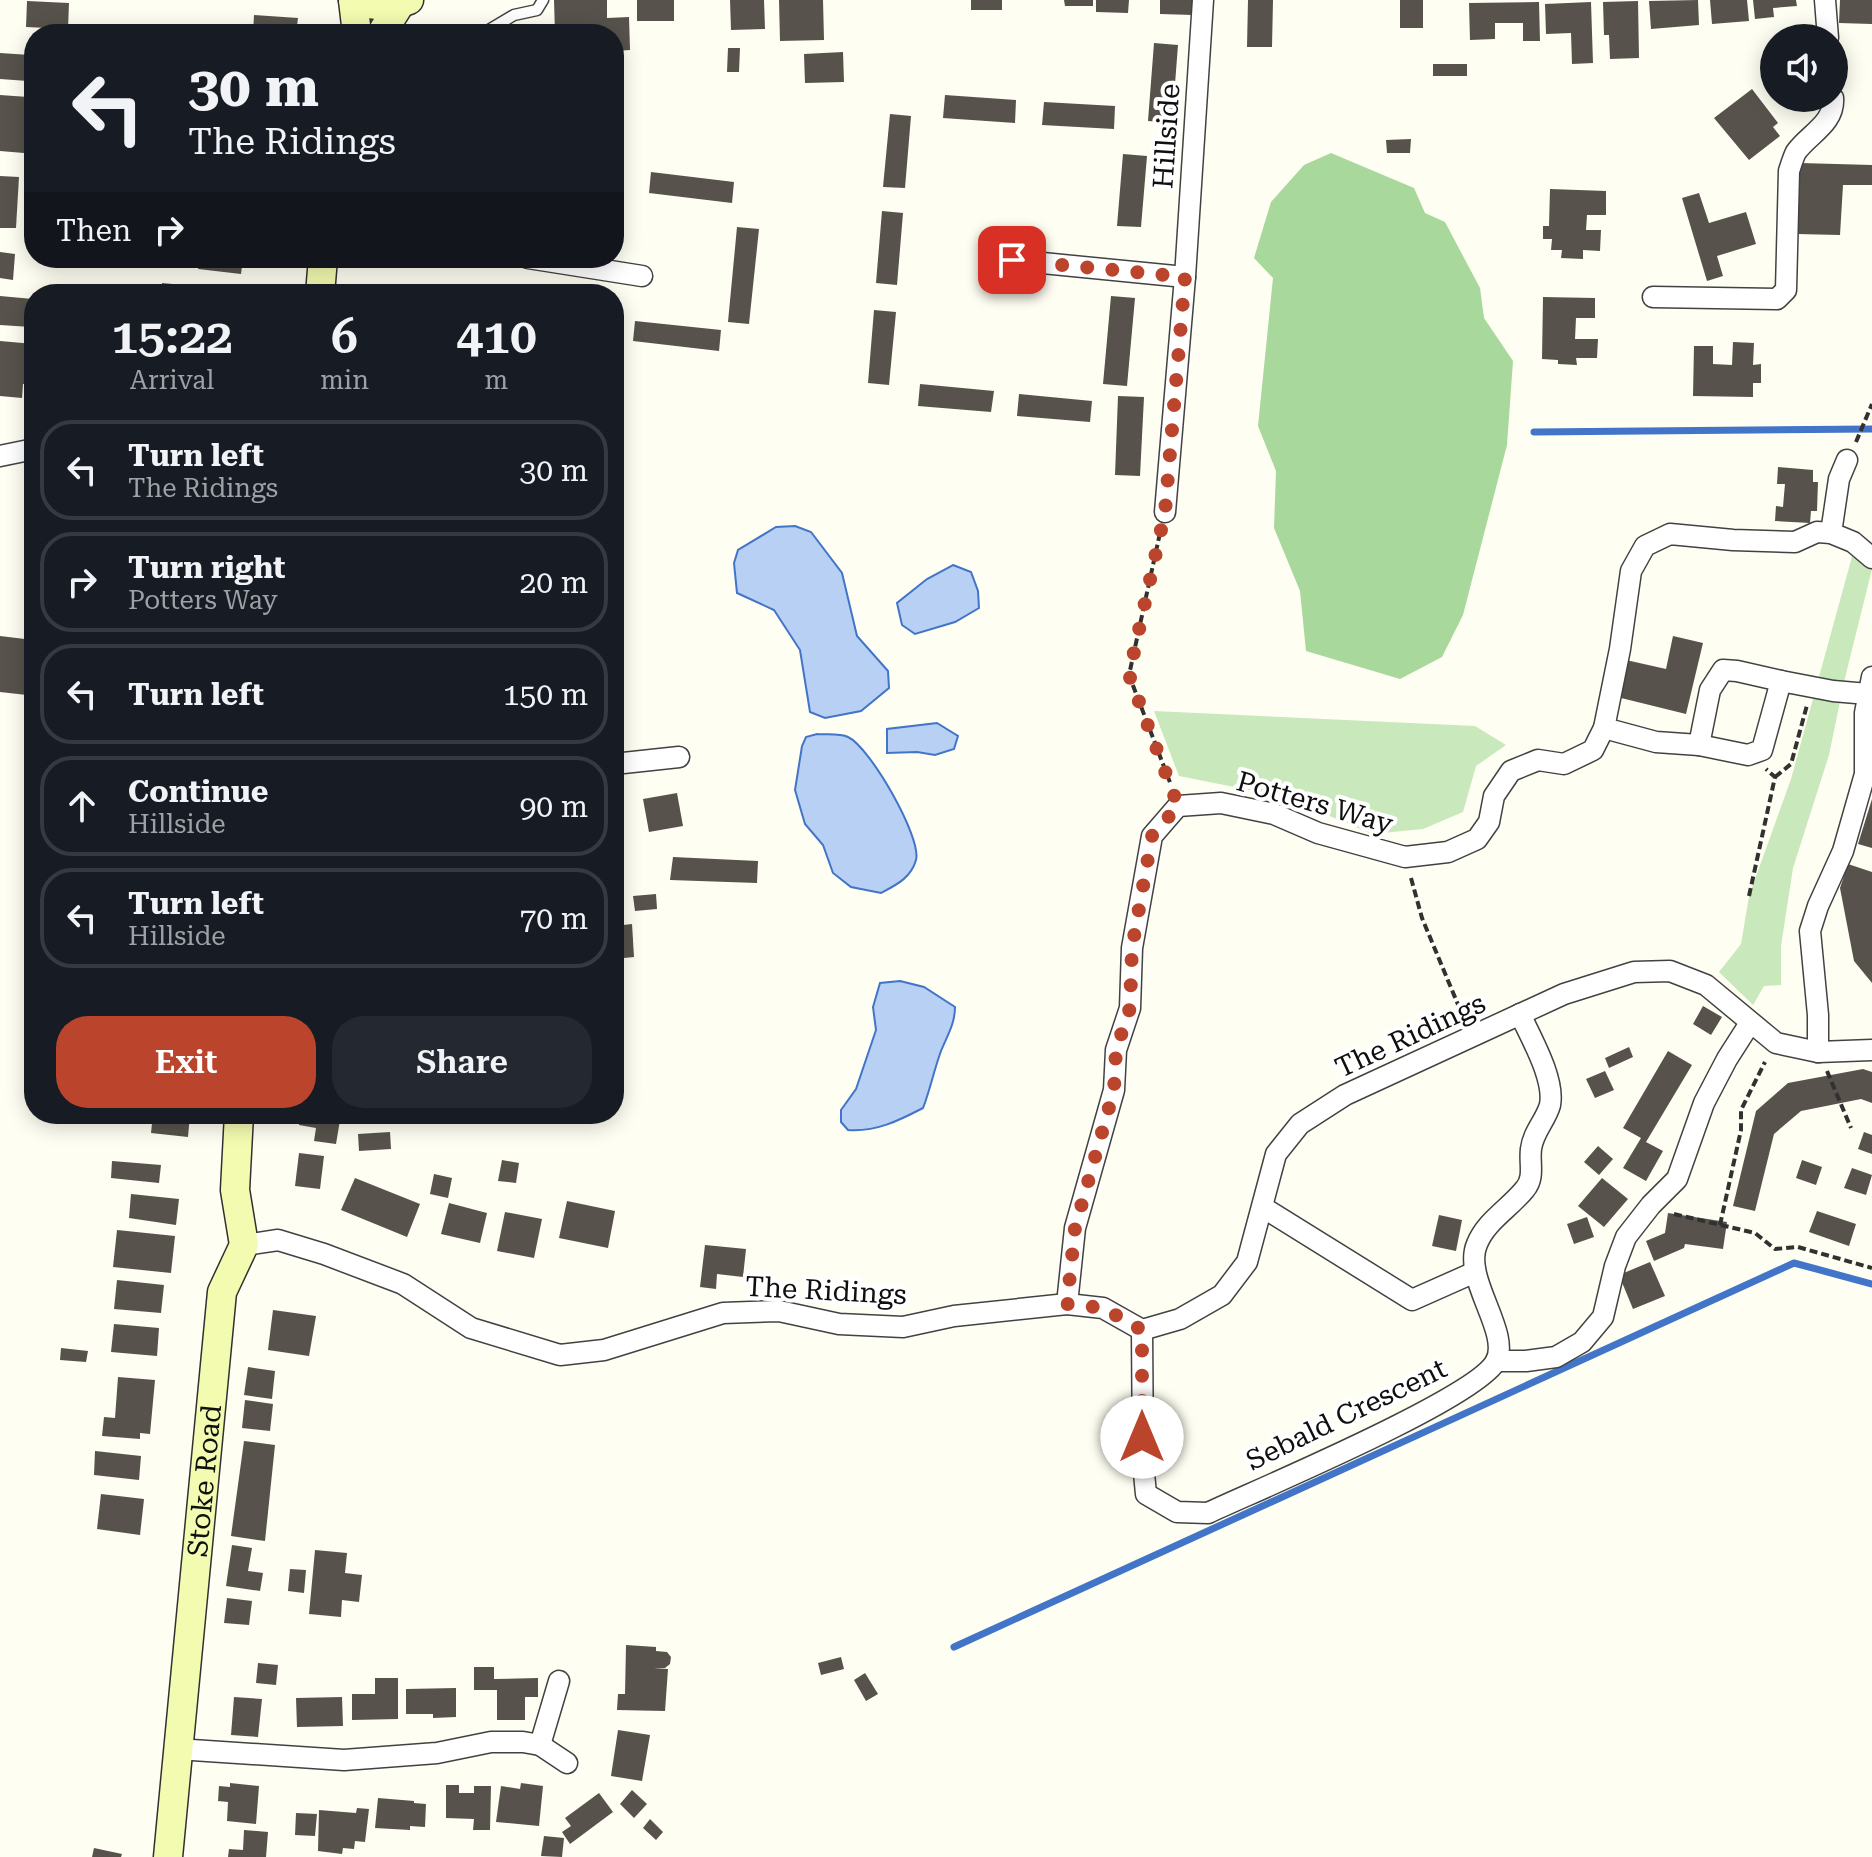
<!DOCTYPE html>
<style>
body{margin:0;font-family:"Roboto Serif",serif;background:#242831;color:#f1f3f6;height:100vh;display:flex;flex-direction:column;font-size:30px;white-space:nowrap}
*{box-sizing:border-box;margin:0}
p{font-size:26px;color:#9ea1a6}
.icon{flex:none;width:44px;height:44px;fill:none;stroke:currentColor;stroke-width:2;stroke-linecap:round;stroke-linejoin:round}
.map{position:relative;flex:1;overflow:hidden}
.side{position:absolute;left:24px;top:284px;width:600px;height:840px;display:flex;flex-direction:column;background:#171b24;border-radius:32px;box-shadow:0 4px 20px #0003}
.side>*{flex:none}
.guide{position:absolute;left:24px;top:24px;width:600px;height:244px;border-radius:32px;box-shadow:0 4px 20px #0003;background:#171b24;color:#f1f3f6;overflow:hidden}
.buttons{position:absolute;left:1760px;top:24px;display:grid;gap:16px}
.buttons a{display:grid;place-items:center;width:88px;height:88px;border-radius:50%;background:#171b24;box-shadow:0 4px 20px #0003;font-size:40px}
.pin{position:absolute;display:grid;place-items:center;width:68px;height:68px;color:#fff;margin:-34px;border-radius:16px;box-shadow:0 4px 12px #0006}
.me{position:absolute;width:88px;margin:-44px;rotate:0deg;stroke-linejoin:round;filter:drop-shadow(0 0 6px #0008)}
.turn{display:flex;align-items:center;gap:28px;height:168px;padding:0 32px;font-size:36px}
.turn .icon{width:104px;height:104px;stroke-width:2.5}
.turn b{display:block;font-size:56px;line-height:68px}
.then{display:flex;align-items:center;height:76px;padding:0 32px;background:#0003;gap:16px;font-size:30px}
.eta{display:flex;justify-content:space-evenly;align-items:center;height:136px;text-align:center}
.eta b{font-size:48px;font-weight:600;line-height:56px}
.button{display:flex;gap:16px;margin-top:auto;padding:16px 32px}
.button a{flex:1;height:92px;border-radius:32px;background:#ba452c;color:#fff;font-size:32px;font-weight:600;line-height:92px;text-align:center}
.button a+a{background:#242831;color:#f1f3f6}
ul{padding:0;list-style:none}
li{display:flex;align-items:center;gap:24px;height:100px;margin:0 16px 12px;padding:0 16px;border:4px solid #363941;border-radius:32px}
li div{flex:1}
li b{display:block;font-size:30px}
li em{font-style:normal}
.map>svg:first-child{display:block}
</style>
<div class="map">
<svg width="1872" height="1857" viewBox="0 0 1872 1857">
<rect width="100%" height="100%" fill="#fefef2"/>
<!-- green -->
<g fill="#c9e8bc">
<path d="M1853,553L1872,569L1844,682L1829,755L1793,868L1781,946V985L1764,986L1753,1005L1719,972L1741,944L1749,896L1791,779Z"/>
<path d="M1154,711L1475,726L1506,745L1476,766L1463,812L1423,829L1372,834L1285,797L1179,776Z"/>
</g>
<!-- forest -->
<path fill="#a9d89c" d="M1331,153L1414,188L1425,213L1445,222L1480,288L1484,318L1513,361L1507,445L1463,615L1442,657L1400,679L1306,651L1300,591L1274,528L1276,471L1258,426L1273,278L1254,258L1271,202L1304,165Z"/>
<!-- water -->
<g fill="#b8d0f4" stroke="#4274c8" stroke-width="2">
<path d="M795,526L811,532L842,573L857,636L888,671L889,688L861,711L825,718L810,712L800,650L774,610L737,593L734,563L738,550L776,527Z"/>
<path d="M953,565L971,572L978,591L979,608L955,622L915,634L902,625L897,603L927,579Z"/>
<path d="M937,723L958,736L954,749L935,755L917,752L887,753V729Z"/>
<path d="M817,734C827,735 840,733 848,737C870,747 922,838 916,860C911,878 896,885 881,893L851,887L833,873L823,845L805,824L795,790L802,746L806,737Z"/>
<path d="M900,981L924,987L955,1007C955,1024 947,1036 941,1051C934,1070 930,1090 923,1108C898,1121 876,1132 848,1130L841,1122V1110L856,1089L876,1030L873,1007L880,983Z"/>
</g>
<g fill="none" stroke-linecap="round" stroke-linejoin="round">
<!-- stream -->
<g stroke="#4274c8" stroke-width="7">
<path d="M1534,432L1872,429"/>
<path d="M954,1647L1794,1263L1872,1284"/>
</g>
</g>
<!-- building -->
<g fill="#57534c">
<path d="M554,0H607V18L629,17L630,50L614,51V34H555Z"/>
<rect x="637" y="0" width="37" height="21"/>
<path d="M730,0H764L765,29L731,30Z"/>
<path d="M779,0H823L824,40L780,41Z"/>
<rect x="971" y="0" width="31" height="10"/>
<path d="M1064,0H1093V6H1065Z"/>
<path d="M1096,0H1129L1128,13L1096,12Z"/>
<path d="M1160,0H1193V15L1160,14Z"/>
<path d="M1248,0H1273L1272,47H1247Z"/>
<rect x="1400" y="0" width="23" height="28"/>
<path d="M1698,0L1699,25L1651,29L1649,1Z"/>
<path d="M1710,0H1747L1749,21L1712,24Z"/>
<path d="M1753,0H1796L1797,6L1773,8L1774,17L1755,19Z"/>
<path d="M1840,0H1872V24L1839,23Z"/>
<path d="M27,1L69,3L68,29L26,27Z"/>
<path d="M1638,1L1639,58L1610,59L1609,35H1604L1603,2Z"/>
<path d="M1539,2L1540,41H1523V23H1495V39L1470,40L1469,3Z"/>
<path d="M1591,2L1593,63L1572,64L1571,33L1546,34L1545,4Z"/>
<path d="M254,15L298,18L296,34H253Z"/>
<path d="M172,24L224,27V34H171Z"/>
<path d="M545,28V34H507L506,30Z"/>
<path d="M1154,43L1178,45L1172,123L1148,121Z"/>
<path d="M728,48H740L739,72H727Z"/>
<path d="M843,52L844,82L805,83L804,54Z"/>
<path d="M0,53L30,55L28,81L0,79Z"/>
<rect x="1433" y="64" width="34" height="12"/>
<path d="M1752,89L1778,123L1773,127L1780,136L1749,160L1714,118Z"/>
<path d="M0,95L28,97L24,153L0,151Z"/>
<path d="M945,95L1016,100L1015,123L943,118Z"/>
<path d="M1044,102L1115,106L1114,129L1042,125Z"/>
<path d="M890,114L911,116L905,188L883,187Z"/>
<path d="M1411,139L1410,153H1387L1386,140Z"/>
<path d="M1123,154L1147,156L1141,227L1117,226Z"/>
<path d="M1800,163L1872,165V185H1843L1840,235L1797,234Z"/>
<path d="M614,169L624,171L621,192L614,191Z"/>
<path d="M651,172L734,182L732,203L649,193Z"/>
<path d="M0,176L19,177L16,228H0Z"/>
<path d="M1550,189L1606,191V215H1587L1586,230H1601L1600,251L1583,250V259L1561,258L1562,250H1551L1552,239H1543V226H1549Z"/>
<path d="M1699,193L1709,223L1746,212L1756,244L1717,256L1723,276L1707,281L1682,198Z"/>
<path d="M882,211L903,213L897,285L876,283Z"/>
<path d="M737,227L759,229L749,324L728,322Z"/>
<path d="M0,252L15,254L13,280L0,278Z"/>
<path d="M200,258H243L241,274L198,269Z"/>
<path d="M162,283L183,285L182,294H161Z"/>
<path d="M0,296L33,299L31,327L0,325Z"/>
<path d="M1111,296L1135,298L1127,386L1103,384Z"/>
<path d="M1543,297L1595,298V318H1576L1575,339H1598L1597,358H1576L1577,365L1558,364V360L1542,359Z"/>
<path d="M874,310L896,312L889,385L868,383Z"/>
<path d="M635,321L721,330L719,351L633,341Z"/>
<path d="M0,341L34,344V385L23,384L22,398L0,396Z"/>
<path d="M1733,342L1754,343L1753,365L1761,364V383H1753V397L1693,396L1694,346H1713V364L1732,365Z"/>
<path d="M920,384L994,391L991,412L918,406Z"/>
<path d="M1019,394L1092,401L1090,422L1017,416Z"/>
<path d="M1118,396L1144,397L1140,476L1115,475Z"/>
<path d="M1778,467L1813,470V482H1818L1817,511H1811L1810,523L1775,521L1776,506L1783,507L1784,495L1785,484H1777Z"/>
<path d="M0,636L33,640L27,695L0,692Z"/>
<path d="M1673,636L1703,643L1686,714L1617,697L1626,660L1666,669Z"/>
<path d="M677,793L683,826L649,832L643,799Z"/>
<path d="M1872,799V848L1858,844Z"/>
<path d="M673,857L758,861L757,883L670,880Z"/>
<path d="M1848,864L1872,872V983L1854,961L1840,888Z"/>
<path d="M656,894L657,909L635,911L633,896Z"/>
<path d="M632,924L634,957L614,959V926Z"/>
<path d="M1703,1006L1722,1017L1711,1035L1693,1024Z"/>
<path d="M1629,1047L1633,1057L1609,1068L1605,1058Z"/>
<path d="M1668,1051L1692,1065L1646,1142L1663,1151L1646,1181L1623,1168L1641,1138L1623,1128Z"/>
<path d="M1863,1069L1872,1072V1103L1861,1099L1801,1111L1774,1134L1755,1211L1733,1206L1756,1111L1788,1083Z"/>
<path d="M1605,1071L1614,1090L1595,1098L1586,1079Z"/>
<path d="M153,1114H190L188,1137L151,1133Z"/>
<path d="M300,1114H341L336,1144L314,1141L316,1128L299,1125Z"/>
<path d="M390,1132L391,1149L359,1151L358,1134Z"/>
<path d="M1864,1132L1872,1135V1154L1858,1149Z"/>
<path d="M1598,1146L1613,1159L1599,1175L1584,1162Z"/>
<path d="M299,1153L324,1156L320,1189L295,1186Z"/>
<path d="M502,1160L519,1163L516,1183L498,1181Z"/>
<path d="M1802,1160L1822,1167L1816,1185L1796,1178Z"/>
<path d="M112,1161L161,1165L159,1183L111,1178Z"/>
<path d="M1852,1168L1872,1175L1866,1195L1844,1188Z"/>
<path d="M434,1174L452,1178L448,1198L430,1194Z"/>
<path d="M355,1178L420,1204L407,1237L341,1210Z"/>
<path d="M1602,1178L1628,1199L1604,1227L1578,1206Z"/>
<path d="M131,1194L179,1199L176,1225L129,1218Z"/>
<path d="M567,1201L615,1211L608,1248L559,1238Z"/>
<path d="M449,1203L487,1213L480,1243L441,1234Z"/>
<path d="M1817,1211L1856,1224L1849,1246L1809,1232Z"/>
<path d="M505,1212L542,1219L534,1258L497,1251Z"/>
<path d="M1668,1213L1727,1222L1723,1249L1685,1244L1684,1248L1654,1261L1646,1241L1665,1233Z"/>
<path d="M1439,1215L1462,1220L1456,1251L1432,1246Z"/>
<path d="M1587,1217L1594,1237L1574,1244L1567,1224Z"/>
<path d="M117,1230L175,1236L171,1273L113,1267Z"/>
<path d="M705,1245L746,1249L743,1277L717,1274L716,1289L700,1287Z"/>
<path d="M1650,1262L1665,1296L1633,1309L1619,1275Z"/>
<path d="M117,1280L164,1285L161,1313L114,1309Z"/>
<path d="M273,1310L316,1316L309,1356L268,1350Z"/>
<path d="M114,1324L159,1328L157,1356L111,1352Z"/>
<path d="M61,1348L88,1351L86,1362L60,1360Z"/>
<path d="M248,1367L275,1371L272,1399L244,1395Z"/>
<path d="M118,1377L155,1380L150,1434L140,1433V1439L102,1436L104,1417L115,1418Z"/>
<path d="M245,1400L273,1404L270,1431L242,1428Z"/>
<path d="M244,1441L275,1445L265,1541L231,1536Z"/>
<path d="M95,1451L141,1456L139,1480L94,1475Z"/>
<path d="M101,1494L144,1499L140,1535L97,1529Z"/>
<path d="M232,1545L252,1548L248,1571L263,1573L260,1591L226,1586Z"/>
<path d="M315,1550L347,1553L345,1573L362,1575L359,1602L342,1600L341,1617L309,1614Z"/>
<path d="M290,1569L306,1570L304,1593L288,1591Z"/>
<path d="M227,1598L252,1601L249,1625L224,1623Z"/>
<path d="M626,1645L656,1647V1651L667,1652L671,1657L670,1664L665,1668H654L668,1669L665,1711L617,1710L618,1694H625Z"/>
<path d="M841,1657L844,1669L821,1675L818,1663Z"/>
<path d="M258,1663L278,1665L276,1685L256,1683Z"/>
<path d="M474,1667H494V1679L538,1678V1697H525V1720H497V1690H474Z"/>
<path d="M865,1673L878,1694L866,1701L854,1680Z"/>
<path d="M375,1678H398V1719L352,1720V1694H375Z"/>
<path d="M456,1688V1717L433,1718V1714H406V1689Z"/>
<path d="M234,1697L262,1699L258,1737L231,1735Z"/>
<path d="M342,1697L343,1726L297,1727L296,1698Z"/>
<path d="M618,1730L650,1735L642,1781L611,1776Z"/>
<path d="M230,1783L259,1786L256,1824L227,1821L228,1802L218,1801L219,1786L230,1787Z"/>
<path d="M521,1783L543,1786L539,1826L496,1822L501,1786L520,1789Z"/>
<path d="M446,1785H459V1793H474V1786H491L490,1830H473L474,1819L446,1818Z"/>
<path d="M632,1790L647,1804L634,1818L620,1804Z"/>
<path d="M599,1793L613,1812L570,1844L562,1832L571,1826L565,1818Z"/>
<path d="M378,1798L414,1801V1803L426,1804L425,1827L410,1826V1830L375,1828Z"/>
<path d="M357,1808L369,1809L365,1842L355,1841L354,1849L343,1848L342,1854L318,1851L319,1810L356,1813Z"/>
<path d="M296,1813L317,1814L315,1836L295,1835Z"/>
<path d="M650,1819L663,1832L656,1840L643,1828Z"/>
<path d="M244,1830L268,1832L266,1857H228L229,1849L243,1850Z"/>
<path d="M544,1836L564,1838L562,1857L541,1856Z"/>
<path d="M94,1848L122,1854L121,1857H92Z"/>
</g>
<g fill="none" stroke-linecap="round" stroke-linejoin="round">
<defs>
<path id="lane" d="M482,34L514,15L537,10L543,0"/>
<g id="street">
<path d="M1825,0L1828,38"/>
<path d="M528,258L642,276"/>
<path d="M1012,260L1185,277"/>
<path d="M1653,297L1777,299L1786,290L1789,171C1791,165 1793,158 1796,152C1809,134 1835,123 1833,98"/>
<path d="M0,456L34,449"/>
<path d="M1165,512L1185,277L1203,0"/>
<path d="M1831,533L1839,479L1847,460"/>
<path d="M1604,728L1656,742L1699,745L1748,755L1762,750L1781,681L1833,691L1868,694"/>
<path d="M1699,745L1710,690L1723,670L1737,671L1781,681"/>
<path d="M614,764L679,757"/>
<path d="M1818,1052V1015L1810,931L1818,906L1843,851L1865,774V713L1872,677"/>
<path d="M1264,1208L1412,1300L1475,1272"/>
<path d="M244,1245L278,1240L324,1254L403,1284L471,1328L560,1355L604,1350L723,1313L779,1311L839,1324L903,1327L954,1316L1067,1304L1103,1308L1142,1330L1180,1319L1222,1295L1247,1262L1276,1154L1300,1124L1345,1095L1564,994L1634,972L1670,971L1706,985L1776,1043L1818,1052L1872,1050"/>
<path d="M1067,1304L1075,1228L1114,1090L1116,1050L1130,1008L1132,948L1152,836L1178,806L1221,803L1274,814L1318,833L1405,857L1448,852L1477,839L1489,822L1494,796L1511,771L1538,760L1564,764L1593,750L1604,728L1620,649L1631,571L1645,546L1670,534L1733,540L1795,542L1817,532L1831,533L1853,542L1872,558"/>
<path d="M1142,1330L1143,1463L1146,1494L1177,1512L1208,1513C1257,1490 1477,1398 1496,1361C1511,1332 1462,1278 1477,1244C1486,1221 1510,1208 1525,1189C1535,1177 1529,1163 1531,1149C1533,1132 1546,1120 1550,1105C1555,1079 1531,1038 1520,1014"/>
<path d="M1496,1361H1526L1556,1357L1582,1342L1603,1317L1615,1266L1626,1237L1651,1205L1677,1179L1704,1103L1727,1059L1750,1023"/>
<path d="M540,1745L559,1681"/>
<path d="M177,1749L344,1760L437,1753L491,1742H523L540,1745L567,1763"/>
</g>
<g id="secondary">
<path d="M353,0C373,6 389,8 409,0"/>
<path d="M353,0L357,34"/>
<path d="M381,34L400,4"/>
<path d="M320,294L323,258"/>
<path id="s1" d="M168,1857L222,1292L244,1245L235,1190L239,1114"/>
</g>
</defs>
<!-- lane casing -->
<use href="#lane" stroke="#424242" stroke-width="13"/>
<!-- street casing -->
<use href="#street" stroke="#424242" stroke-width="23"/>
<!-- secondary casing -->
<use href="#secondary" stroke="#313131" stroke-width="31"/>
<!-- path -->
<g stroke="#313131" stroke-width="4" stroke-dasharray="8 4" stroke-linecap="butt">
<path d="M1856,442L1872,404"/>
<path d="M1160,533L1129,675L1171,785"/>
<path d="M1775,777L1791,764L1807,705"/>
<path d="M1411,878L1422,918L1464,1019"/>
<path d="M1749,896L1775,777L1766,769"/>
<path d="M1827,1071L1851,1128"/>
<path d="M1674,1214L1755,1233L1775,1249L1798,1247L1872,1268"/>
<path d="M1720,1225L1741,1130V1110L1765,1062"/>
</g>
<!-- lane -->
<use href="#lane" stroke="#fff" stroke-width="10"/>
<!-- street -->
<use href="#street" stroke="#fff" stroke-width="20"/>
<!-- secondary -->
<use href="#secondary" stroke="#f3fbb0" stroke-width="28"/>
</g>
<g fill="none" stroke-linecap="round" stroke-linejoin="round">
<!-- route -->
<path stroke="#ba452c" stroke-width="14" stroke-dasharray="0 25.2" d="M1012,260L1185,277L1165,512L1129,675L1178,806L1152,836L1132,948L1130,1008L1116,1050L1114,1090L1075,1228L1067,1304L1103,1308L1142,1330V1437"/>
</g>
<g text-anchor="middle" stroke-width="8" stroke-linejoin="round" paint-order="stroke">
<!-- street labels -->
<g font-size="28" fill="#0f0f0f" stroke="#fff">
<text transform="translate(1166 136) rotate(-86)" y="10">Hillside</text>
<text transform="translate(1315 802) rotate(16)" y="10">Potters Way</text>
<text transform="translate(1410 1035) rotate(-25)" y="10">The Ridings</text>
<text transform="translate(826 1290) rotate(3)" y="10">The Ridings</text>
<text transform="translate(1346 1414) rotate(-26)" y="10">Sebald Crescent</text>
<text dy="10" stroke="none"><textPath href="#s1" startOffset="378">Stoke Road</textPath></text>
</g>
</g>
</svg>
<div class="buttons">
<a><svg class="icon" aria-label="sound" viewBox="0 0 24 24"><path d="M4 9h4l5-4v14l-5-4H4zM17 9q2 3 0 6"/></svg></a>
</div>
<div class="pin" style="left:1012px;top:260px;background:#d93025"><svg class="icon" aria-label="arrive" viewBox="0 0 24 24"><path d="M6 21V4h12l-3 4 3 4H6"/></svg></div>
<svg class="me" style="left:1142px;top:1437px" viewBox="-20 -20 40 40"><circle r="19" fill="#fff"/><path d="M0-13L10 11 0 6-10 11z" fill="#ba452c"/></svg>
<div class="guide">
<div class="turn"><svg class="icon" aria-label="left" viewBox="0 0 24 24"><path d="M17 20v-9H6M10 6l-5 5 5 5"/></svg><div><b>30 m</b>The Ridings</div></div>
<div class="then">Then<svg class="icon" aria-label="right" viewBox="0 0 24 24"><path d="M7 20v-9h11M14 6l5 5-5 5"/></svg></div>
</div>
<section class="side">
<div class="eta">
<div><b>15:22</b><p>Arrival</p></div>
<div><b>6</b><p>min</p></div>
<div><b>410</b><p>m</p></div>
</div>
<ul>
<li><svg class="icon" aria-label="left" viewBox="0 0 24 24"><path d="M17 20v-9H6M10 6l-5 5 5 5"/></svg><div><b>Turn left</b><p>The Ridings</p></div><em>30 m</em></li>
<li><svg class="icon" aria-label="right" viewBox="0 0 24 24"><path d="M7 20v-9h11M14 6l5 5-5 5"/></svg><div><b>Turn right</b><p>Potters Way</p></div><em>20 m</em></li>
<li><svg class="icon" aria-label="left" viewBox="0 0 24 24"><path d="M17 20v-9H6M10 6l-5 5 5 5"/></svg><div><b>Turn left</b></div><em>150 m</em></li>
<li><svg class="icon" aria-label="ahead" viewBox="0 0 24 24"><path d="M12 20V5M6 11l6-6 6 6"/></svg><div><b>Continue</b><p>Hillside</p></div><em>90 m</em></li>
<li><svg class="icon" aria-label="left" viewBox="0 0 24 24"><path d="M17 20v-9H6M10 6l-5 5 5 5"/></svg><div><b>Turn left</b><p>Hillside</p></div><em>70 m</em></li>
</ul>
<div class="button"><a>Exit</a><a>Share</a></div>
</section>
</div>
